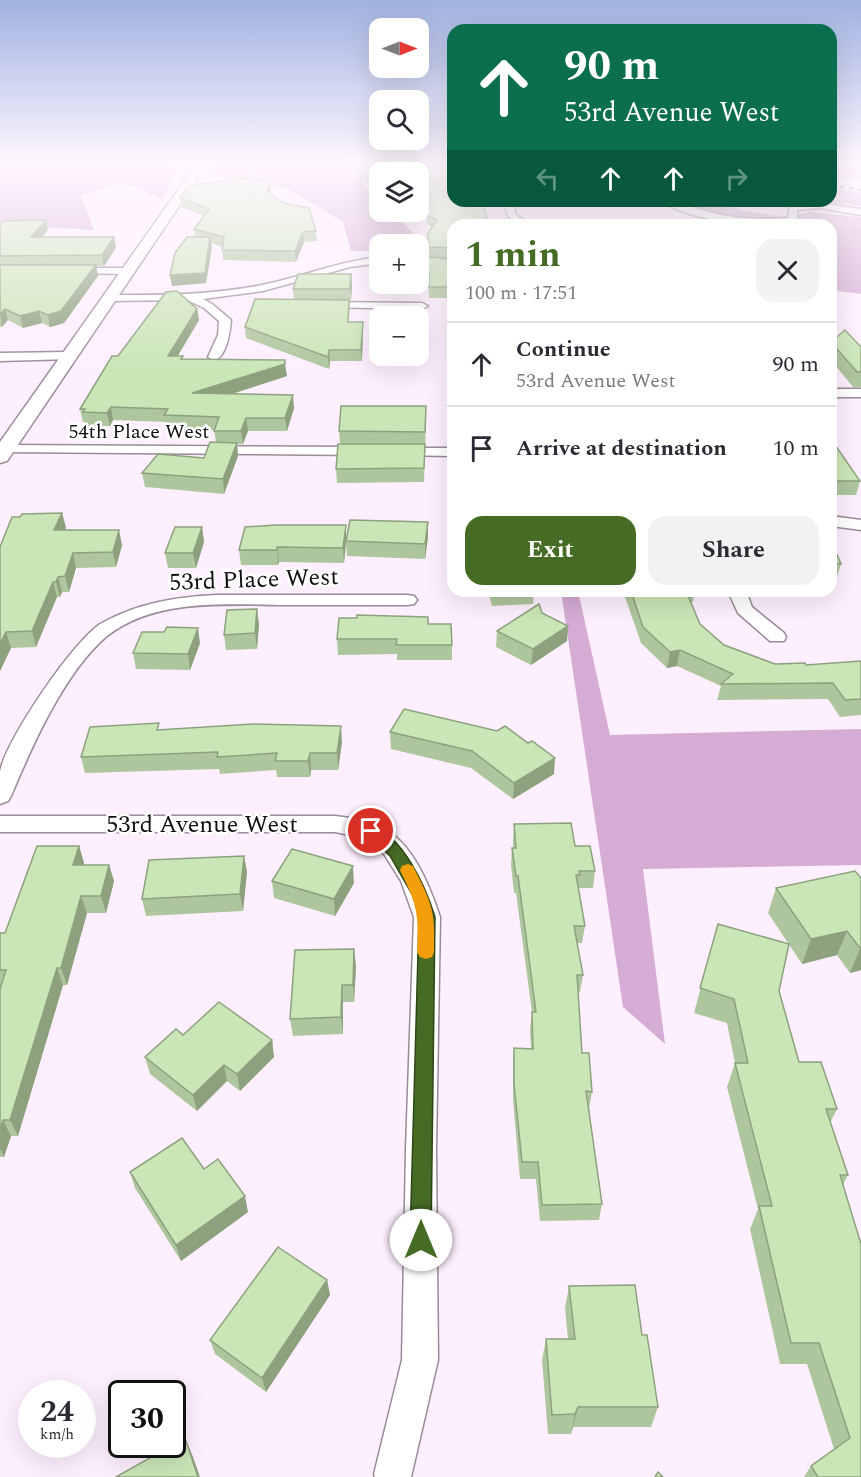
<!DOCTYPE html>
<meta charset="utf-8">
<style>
body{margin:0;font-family:Spectral,serif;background:#f2f2f3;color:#2b2b33;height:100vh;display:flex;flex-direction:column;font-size:22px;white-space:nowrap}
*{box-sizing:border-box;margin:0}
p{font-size:20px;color:#7c7c81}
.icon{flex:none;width:33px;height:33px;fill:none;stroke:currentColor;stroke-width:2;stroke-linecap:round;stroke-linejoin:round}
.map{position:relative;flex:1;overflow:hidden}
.panel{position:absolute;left:447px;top:219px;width:390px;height:378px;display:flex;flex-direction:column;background:#fff;border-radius:18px;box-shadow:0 6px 24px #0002}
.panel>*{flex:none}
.guide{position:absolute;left:447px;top:24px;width:390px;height:183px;border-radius:18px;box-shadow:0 6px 24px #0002;background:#0b6e4f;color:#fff;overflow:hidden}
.needle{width:39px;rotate:90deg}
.fabs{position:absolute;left:369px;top:18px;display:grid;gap:12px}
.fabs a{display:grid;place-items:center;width:60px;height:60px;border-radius:12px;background:#fff;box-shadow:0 6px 24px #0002;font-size:30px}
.speed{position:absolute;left:18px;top:1380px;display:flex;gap:12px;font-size:30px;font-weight:700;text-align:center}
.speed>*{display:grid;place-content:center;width:78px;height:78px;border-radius:50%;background:#fff;box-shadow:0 6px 24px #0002;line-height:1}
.speed small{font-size:15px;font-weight:400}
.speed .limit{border:3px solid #111;border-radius:9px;background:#fff;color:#111}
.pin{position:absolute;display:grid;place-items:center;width:51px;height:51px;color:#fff;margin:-26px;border:3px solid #fff;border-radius:50%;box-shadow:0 2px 6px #0007}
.me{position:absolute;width:66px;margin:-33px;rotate:0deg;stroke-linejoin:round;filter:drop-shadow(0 0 4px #0008)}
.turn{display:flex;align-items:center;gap:21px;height:126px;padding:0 18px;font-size:27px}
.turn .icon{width:78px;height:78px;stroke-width:2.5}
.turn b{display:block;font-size:42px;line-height:51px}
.lanes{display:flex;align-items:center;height:57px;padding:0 18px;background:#0003;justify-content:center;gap:30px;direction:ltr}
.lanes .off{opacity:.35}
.round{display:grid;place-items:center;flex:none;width:63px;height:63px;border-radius:18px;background:#f2f2f3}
.headline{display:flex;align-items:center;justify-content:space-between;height:102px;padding:0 18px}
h1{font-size:36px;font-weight:700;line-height:45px;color:#466b24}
.button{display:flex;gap:12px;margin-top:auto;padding:12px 18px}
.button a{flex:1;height:69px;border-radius:18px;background:#466b24;color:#fff;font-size:24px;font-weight:700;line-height:69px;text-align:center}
.button a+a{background:#f2f2f3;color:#2b2b33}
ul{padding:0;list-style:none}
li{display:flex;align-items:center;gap:18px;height:84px;padding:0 18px;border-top:2px solid #e1e1e2}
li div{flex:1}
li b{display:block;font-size:22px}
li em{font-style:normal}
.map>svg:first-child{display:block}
</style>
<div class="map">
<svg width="861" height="1477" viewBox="0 0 861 1477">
<rect width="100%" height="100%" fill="#feeffe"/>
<!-- forest -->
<g fill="#d5acd3">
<path d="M0,165H170L179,166L162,199L122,182L81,195L94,230L0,225Z"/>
<path d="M211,165H358L364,187L379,202L380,212H390L417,236L416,244H380L379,251H351L343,222L287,188L206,174Z"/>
<path d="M831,188L861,193V207L849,204L789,201H831Z"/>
<path d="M678,201H710L745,211L784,217L810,212L861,217V294L831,290V225H736Z"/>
<path d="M561,591H578L610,735L861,729V865L643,869L665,1044L623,1007Z"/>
</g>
<!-- water -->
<path fill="#d4acd3" d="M831,165H861V180L831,176Z"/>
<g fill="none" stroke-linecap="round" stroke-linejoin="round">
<defs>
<g id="street">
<path d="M193,165H201L196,178L192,180L188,178Z"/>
<path d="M415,165H432L453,170V174Z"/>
<path d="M505,201H513L516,215L532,225C514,225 505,219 505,201Z"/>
<path d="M663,201C680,201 696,209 713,213C737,219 763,220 788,218L790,206L819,203L861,209V215L819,208L797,210V220L792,223C757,226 691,223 663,201Z"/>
<path d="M380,257V263L350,267L263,291L203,299L212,304L231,320C230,332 227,356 214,361L208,357L218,335L219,321L204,308L187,300L110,301L105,298L110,295C161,295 212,295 262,285C302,277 339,261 380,257Z"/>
<path d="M418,259L453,261V267L418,265Z"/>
<path d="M67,268H127L132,271L127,274L63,273L62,271Z"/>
<path d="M323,302L422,303L428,306L422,309L319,307L318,305Z"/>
<path d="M69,352L73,353V359L0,361V353Z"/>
<rect x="831" y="389" width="30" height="8"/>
<path d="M5,445L364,447L371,451L364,455L0,452V446Z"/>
<path d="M396,448H453V456L391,455L389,452Z"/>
<path d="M831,516L861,520V530L831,526Z"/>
<path d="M728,591H746L752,607L784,633L786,637L784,641H770L738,613Z"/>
<path d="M216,595H408L414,596L417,600L414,604L408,605C368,605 329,605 289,605C230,605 157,597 107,636C65,671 32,746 11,796L8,801L0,804C0,794 0,782 0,772C5,741 75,638 102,623C138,603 176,597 216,595Z"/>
<path d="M0,816H335C350,818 367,819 380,826C413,843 429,884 440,917L436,1149L438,1360L411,1477H375L374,1474L402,1360L406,1149L414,917L401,881L384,854L364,838L335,832H0Z"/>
</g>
<path id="secondary" d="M192,175L198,178L7,461L0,463V442L188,176Z"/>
</defs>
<!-- street casing -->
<use href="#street" stroke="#998b98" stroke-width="3"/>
<!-- secondary casing -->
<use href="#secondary" stroke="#998b98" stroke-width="3"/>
<!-- street -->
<use href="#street" fill="#fff" fill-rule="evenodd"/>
<!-- secondary -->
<use href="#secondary" fill="#fff" fill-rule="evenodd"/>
<!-- rail -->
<path stroke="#7c727c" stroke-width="2" stroke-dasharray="4.5 4.5" stroke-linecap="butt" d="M831,185L861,190"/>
</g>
<!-- wall -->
<g fill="#aec69d">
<path d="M227,165H273L266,168Z"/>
<path d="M348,165H401L380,172V196Z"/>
<path d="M426,165H453V259L428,257V233L432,227L427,224Z"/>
<path d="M270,182L271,191L270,193L316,231L317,241L304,242L296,262L223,260L222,247L211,243L212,247L206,283L172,286L170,275L195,237L194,229L204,216L181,207L180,198Z"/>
<path d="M0,224L48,230L42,237H114L116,248L104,266H96L98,276L64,323L50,327L42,323L23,328L8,320L2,327H0Z"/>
<path d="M428,257L453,259V298H429Z"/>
<path d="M351,274L352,285L351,300H350L349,322H363L362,361H330L329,369L246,338L245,327L294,299L293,289Z"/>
<path d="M197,309L199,320L178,356H183V359L287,376L232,394L294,408L287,431H248L243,444H237L238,456L224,494L145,487L142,473L204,458L216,442L214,430L166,429L165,422L113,420L110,426H86L85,422H83L80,409L118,356Z"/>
<path d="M831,342L861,347V387H853L831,360Z"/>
<path d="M426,419L424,482L337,483L336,469L340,444L339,431Z"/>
<path d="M831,439L860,481L856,495H831Z"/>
<path d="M62,513L66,528L64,530L122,545L116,567L76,568L69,592H62L60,597H57L36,647L11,648L0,671V547L20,517Z"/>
<path d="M428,522V537L425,559L347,556L346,544L344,563L279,562L278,565H241L239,550L346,525V538Z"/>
<path d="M202,527L204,542L196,568H168L165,553Z"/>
<path d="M831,541L841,564L836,579H831Z"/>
<path d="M488,591H534L533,604L492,606Z"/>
<path d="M625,591H695L693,602H691L700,624L724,645L775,664L806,665L861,661V715L840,717L828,699L717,700L721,686L677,666L667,668L641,643L625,597Z"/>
<path d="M542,613L568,626L567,641L531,665L496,647L497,631Z"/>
<path d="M259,624L257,649L226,650L224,635Z"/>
<path d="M428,624L452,645V660H397V654L338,655L337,639Z"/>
<path d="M200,643L190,670L136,669L133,653Z"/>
<path d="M404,709L554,774L513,799L471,768L391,749L390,732Z"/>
<path d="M160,730L342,742L338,770H311L310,777H277L276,770L220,774L219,769L85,773L81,757Z"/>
<path d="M514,824L575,846L595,871L593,888H578L585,926L582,943H577L583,975L580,992H578L582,1053L592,1092L589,1108L602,1204L599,1220L540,1221L536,1179H520L513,1100V1065L514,1048L531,1049L530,1029L532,1012L516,893H514L511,865L512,848H513V841Z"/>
<path d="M79,846L84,863L83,865H109L114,881L106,913H87L67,985H63L18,1136H11L4,1157H0V933H5Z"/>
<path d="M244,856L247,872L243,911L146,916L142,899Z"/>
<path d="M861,878V970L850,973L837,955L802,964L768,913L776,888Z"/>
<path d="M272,881L354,883L335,916L274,898Z"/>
<path d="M718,924L779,991L799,1062L837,1109L830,1123L848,1175L843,1185L861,1477H804L811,1466L834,1449L807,1364H780L750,1229L758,1209L727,1087L735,1063L727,1023L694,1013Z"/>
<path d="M356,966L354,1002H343V1034L293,1036L290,1019Z"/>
<path d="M183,1035L272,1040L274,1057L240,1091L227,1081L197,1111L150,1074L145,1057Z"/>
<path d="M204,1169L248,1212L181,1261L135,1188L130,1172Z"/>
<path d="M327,1280L330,1295L266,1392L215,1354L210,1340Z"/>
<path d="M569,1286L642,1335L658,1407L651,1427H573L571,1434H548L542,1360L546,1339H568L565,1308Z"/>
</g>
<!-- shaded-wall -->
<g fill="#8da17f">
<path d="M270,182L271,191L267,200V191Z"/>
<path d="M46,220L48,230L33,248L31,237Z"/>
<path d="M303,232L304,242L296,262L295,251Z"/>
<path d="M114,237L116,248L104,266L102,255Z"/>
<path d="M210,237L212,247L206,283L172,286L170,275Z"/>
<path d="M96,265L98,276L64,323L50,327L48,315Z"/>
<path d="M351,274L352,285L351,300L350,289Z"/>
<path d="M5,309L8,320L2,327L0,314Z"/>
<path d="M197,309L199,320L170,368L168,356Z"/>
<path d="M39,311L42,323L23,328L20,316Z"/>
<path d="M363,322V333L362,361L361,350Z"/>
<path d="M329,350L330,361L329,369L328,357Z"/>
<path d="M285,364L287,376L194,406L192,393Z"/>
<path d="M293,395L294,408L287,431L285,418Z"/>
<path d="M111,407L113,420L110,426L107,413Z"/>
<path d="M246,418L248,431L243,444L241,431Z"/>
<path d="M237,443L238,456L224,494L223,479Z"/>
<path d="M62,513L66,528L57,545L54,530Z"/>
<path d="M428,522V537L425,559V544Z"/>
<path d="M346,525V541L344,563L343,548Z"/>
<path d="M202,527L204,542L196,568L193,553Z"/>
<path d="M119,530L122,545L116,567L113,552Z"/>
<path d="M277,547L279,562L278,565L277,550Z"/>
<path d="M73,553L76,568L69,592L65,576Z"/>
<path d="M58,577L62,592L60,597L56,582Z"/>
<path d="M53,582L57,597L36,647L32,631Z"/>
<path d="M257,609L259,624L257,649L255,633Z"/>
<path d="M568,626L567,641L531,665L533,649Z"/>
<path d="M198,628L200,643L190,670L188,654Z"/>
<path d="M6,632L11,648L0,671V644Z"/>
<path d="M680,650L677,666L667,668L670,652Z"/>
<path d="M341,726L342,742L338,770L337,753Z"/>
<path d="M310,753L311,770L310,777L308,761Z"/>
<path d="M555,758L554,774L513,799L514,783Z"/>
<path d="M79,846L84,863L78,882L73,865Z"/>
<path d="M244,856L247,872L243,911L240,894Z"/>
<path d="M109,865L114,881L106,913L101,896Z"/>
<path d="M353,866L354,883L335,916L334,899Z"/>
<path d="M81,896L87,913L67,985L61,968Z"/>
<path d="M847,931L837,955L802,964L811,939Z"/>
<path d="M860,948H861V970L850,973Z"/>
<path d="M354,949L356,966L354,1002L353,985Z"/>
<path d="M57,968L63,985L18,1136L10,1120Z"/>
<path d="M342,985L343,1002V1034L341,1017Z"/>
<path d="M272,1040L274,1057L240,1091L237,1074Z"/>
<path d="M224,1065L227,1081L197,1111L193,1095Z"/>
<path d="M3,1120L11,1136L4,1157L0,1149V1130Z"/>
<path d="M245,1196L248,1212L181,1261L176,1245Z"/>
<path d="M327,1280L330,1295L266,1392L262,1378Z"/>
<path d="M578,1407L573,1427L571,1434L575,1414Z"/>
<path d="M185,1438L193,1457L200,1477H198Z"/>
</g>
<!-- building -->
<g fill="#cae6b6" stroke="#8da17f" stroke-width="1.5">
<path d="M356,165H400L399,172H380V188Z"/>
<path d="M426,165H443L453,168V167V201H484V207L487,218L483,225H453V248L428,247V233L437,220L427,215Z"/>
<path d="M242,178L270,182L267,191L283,203L309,208L316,231L303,232L295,251L222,250L224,237L194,229L209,209L180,198L188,186Z"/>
<path d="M46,220L31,237H114L102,255L0,256V224L3,221Z"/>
<path d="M187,237H210L205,273L170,275L175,253Z"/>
<path d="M428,257L453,259V287H429Z"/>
<path d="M0,265H96L61,311L48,315L39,311L20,316L5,309L0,314Z"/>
<path d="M298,274H351L350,289H293Z"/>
<path d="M177,291L197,309L168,356H183L181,359L285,360V364L192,393L293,395L285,418H246L241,431H214L219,417L164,415L168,409L111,407L107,413L83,412L85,409H80L112,356H118L166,292Z"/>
<path d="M255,299L349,300L348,322H363L361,350H329L328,357L245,327Z"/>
<path d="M845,330L861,347V372H857L831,342Z"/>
<path d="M341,406H426L425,432L339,431Z"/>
<path d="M831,439L860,481H833L831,478Z"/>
<path d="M210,442L237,443L223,479L142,473L158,454L204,458Z"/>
<path d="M338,444H425L424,468L336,469Z"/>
<path d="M62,513L54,530H119L113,552L73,553L65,576L58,577L56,582H53L32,631L6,632L0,644V547L12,517H20L22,514Z"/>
<path d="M350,520L428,522L425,544L346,541Z"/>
<path d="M276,525H346L343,548L277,547V550H239L245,527Z"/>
<path d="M175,527H202L193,553H165Z"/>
<path d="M831,541L841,564L831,563Z"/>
<path d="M631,591H686L700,624L724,645L775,664L805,663L806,665L861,661V699L845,700L833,683L721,684L733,674L680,650L670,652L643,627Z"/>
<path d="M539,604L542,613L568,626L533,649L497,631Z"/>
<path d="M257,609L255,633L224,635L227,610Z"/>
<path d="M357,615L428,617V624H451L452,645H396L397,639H337L339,618H357Z"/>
<path d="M167,627L198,628L188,654L133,653L142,632H164Z"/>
<path d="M404,709L497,731L505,726L528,743L532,741L555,758L514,783L472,751L390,732Z"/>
<path d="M159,723L157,730L253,724L341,726L337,753H310L308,761H275L277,753L217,757L218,752L81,757L90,727Z"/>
<path d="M571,823L575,846H590L595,871H579L580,875H576L585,926H574L583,975H577L582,1053H589L592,1092L586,1091L602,1204L542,1205L538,1162H522L514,1084V1048L533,1049L532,1012H536L518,876H516L512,848H516L514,824Z"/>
<path d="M37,846H79L73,865H109L101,896H81L61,968H57L10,1120H3L0,1130V989L6,970H0V933H5Z"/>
<path d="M292,849L353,866L334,899L272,881Z"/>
<path d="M244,856L240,894L142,899L149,860Z"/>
<path d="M855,871L861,878V948H860L847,931L811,939L776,888Z"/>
<path d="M718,924L789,944L779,991L799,1062H821L837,1109H826L848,1175H840L861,1244V1477H818L811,1466L850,1438L819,1343H791L759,1206H772L735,1063H748L734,999L700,988Z"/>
<path d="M354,949L353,985H342L341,1017L290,1019L295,950Z"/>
<path d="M219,1002L272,1040L237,1074L224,1065L193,1095L145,1057L176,1029L183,1035Z"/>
<path d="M182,1138L204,1169L218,1159L245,1196L176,1245L130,1172Z"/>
<path d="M278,1247L327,1280L262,1378L210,1340Z"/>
<path d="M635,1285L642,1335H647L658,1407H578L575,1414L552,1415L546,1339H575L569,1286Z"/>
<path d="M185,1438L198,1477H116Z"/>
<path d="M658,1472L663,1477H655Z"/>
</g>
<!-- sky -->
<linearGradient id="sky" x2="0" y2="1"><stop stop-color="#a0b1e0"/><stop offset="0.44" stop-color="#fff8ff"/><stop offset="1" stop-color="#fff8ff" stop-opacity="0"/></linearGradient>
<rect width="861" height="372" fill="url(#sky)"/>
<!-- route -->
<path fill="#466b24" stroke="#2e4617" stroke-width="1.5" d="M371,826C403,835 426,888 435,917L431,1240L428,1248L421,1251L413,1248L410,1240L419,917L413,896L390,856L363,831L366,827Z"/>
<!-- slow -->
<path fill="#f59e0b" d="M408,864L413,866L415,870C433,905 435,913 434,952L432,957L426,959L420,957L417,952C419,913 417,905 400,870L402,866Z"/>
<g text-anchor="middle" stroke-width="5" stroke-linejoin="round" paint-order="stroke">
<!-- far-street labels -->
<g font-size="20" fill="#130e13" stroke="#fff">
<text x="139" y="438">54th Place West</text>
</g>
<!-- street labels -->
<g font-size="24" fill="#130e13" stroke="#fff">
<text transform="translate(254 579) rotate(-2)" y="8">53rd Place West</text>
<text x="202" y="832">53rd Avenue West</text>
</g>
</g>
</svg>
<div class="fabs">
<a><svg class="needle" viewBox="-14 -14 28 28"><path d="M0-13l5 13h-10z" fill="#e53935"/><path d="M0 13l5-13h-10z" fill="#7c7c81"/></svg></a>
<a><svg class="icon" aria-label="search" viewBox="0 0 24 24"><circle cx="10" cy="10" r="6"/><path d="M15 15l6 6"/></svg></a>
<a><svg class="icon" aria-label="layers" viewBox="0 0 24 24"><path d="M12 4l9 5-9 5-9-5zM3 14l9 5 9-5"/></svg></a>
<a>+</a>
<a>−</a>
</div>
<div class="speed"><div>24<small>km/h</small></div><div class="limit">30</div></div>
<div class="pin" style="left:371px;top:831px;background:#d93025"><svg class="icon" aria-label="arrive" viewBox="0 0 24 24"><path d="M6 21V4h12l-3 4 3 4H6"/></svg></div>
<svg class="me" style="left:421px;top:1240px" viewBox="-20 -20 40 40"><circle r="19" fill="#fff"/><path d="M0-13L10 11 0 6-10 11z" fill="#466b24"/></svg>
<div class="guide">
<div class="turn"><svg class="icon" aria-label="ahead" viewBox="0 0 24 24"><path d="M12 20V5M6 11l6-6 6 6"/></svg><div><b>90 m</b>53rd Avenue West</div></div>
<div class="lanes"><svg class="icon off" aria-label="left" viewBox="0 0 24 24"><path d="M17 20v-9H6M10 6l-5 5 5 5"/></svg><svg class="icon" aria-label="ahead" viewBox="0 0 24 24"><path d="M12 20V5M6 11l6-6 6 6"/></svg><svg class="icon" aria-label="ahead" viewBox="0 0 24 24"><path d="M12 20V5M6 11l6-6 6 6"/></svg><svg class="icon off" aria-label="right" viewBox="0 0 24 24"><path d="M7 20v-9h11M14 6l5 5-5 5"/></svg></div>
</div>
<section class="panel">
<div class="headline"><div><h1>1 min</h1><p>100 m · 17:51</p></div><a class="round"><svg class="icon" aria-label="close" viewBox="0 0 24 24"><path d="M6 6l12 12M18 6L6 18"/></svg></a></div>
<ul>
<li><svg class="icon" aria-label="ahead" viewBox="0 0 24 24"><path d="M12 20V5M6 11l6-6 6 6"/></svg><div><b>Continue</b><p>53rd Avenue West</p></div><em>90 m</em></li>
<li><svg class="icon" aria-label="arrive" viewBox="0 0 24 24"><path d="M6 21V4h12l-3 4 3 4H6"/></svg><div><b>Arrive at destination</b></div><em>10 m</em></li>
</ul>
<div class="button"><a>Exit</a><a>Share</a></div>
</section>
</div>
